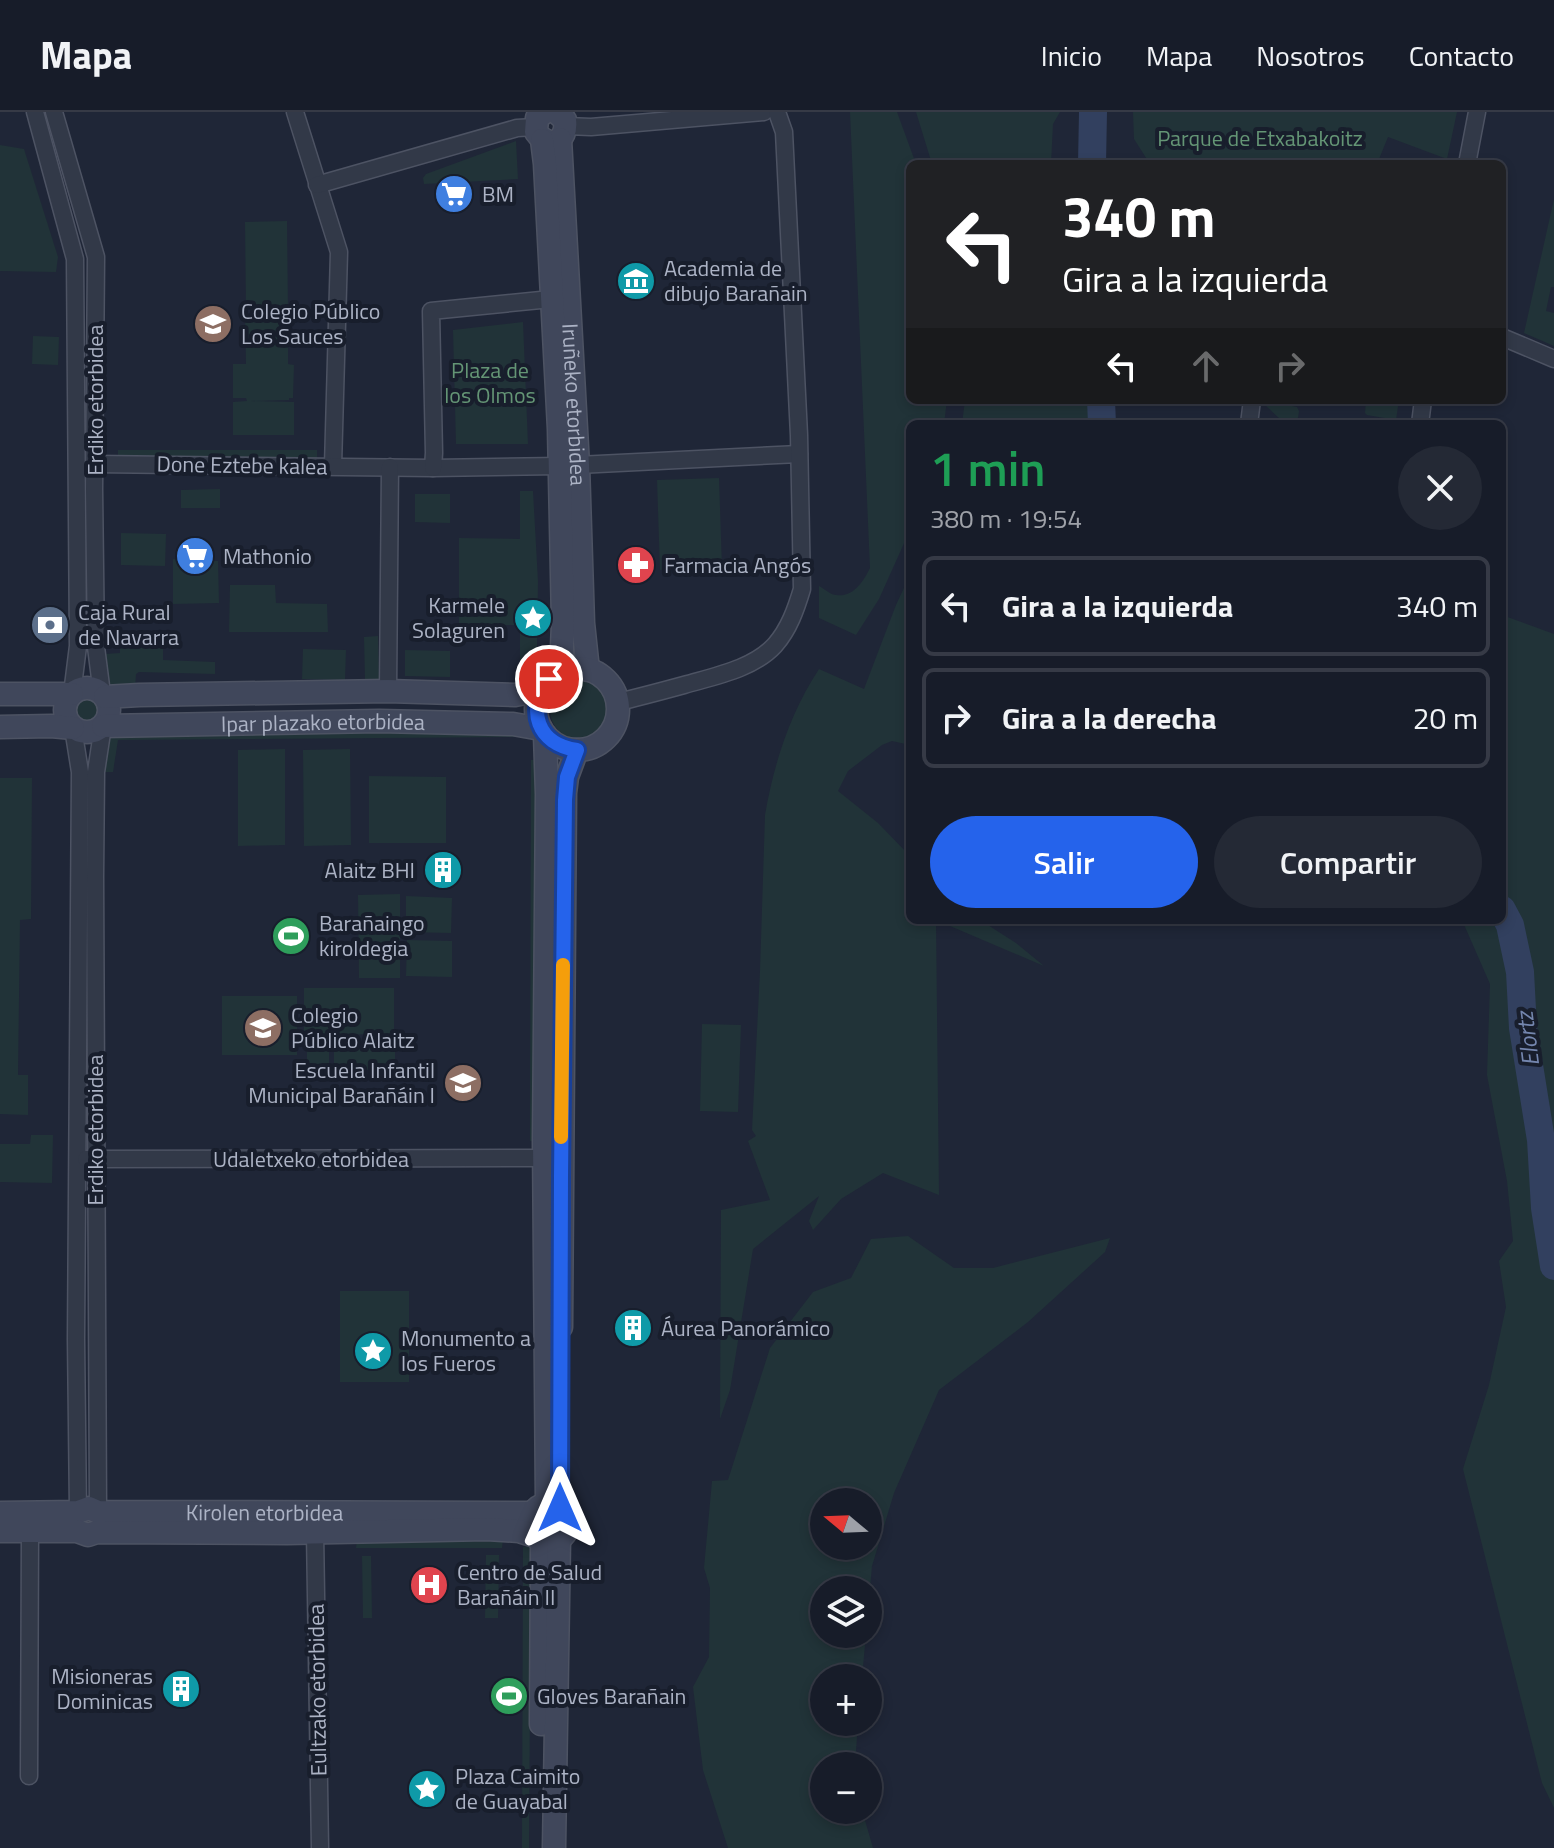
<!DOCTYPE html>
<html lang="es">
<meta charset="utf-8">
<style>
body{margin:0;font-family:"Titillium Web",sans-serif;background:#242935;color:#f1f3f6;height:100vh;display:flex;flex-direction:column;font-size:30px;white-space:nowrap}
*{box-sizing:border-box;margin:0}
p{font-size:26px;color:#9ea1a8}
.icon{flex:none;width:44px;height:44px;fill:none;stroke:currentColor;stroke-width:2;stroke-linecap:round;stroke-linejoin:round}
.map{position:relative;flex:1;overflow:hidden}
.drawer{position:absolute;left:906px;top:308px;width:600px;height:504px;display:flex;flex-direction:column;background:#171c29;border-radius:12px;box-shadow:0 4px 12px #0003,0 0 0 2px #363a46}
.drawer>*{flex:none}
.hud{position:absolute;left:906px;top:48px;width:600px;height:244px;border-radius:12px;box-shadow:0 4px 12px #0003,0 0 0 2px #363a46;background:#202124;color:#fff;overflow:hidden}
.needle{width:52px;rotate:289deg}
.tools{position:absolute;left:810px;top:1376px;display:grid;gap:16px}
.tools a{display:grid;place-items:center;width:72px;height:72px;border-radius:50%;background:#171c29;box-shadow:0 4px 12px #0003,0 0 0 2px #363a46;font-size:40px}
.pin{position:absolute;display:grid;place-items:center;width:68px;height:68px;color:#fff;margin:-34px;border:4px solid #fff;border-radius:50%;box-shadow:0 2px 8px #0007}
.me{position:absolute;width:88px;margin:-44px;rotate:0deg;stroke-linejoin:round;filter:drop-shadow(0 0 6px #0008)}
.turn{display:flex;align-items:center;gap:28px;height:168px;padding:0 24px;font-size:36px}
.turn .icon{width:104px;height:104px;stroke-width:2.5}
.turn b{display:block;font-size:56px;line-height:68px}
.lanes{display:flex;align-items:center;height:76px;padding:0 24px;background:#0003;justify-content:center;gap:40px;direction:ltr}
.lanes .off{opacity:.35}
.round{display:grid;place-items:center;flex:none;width:84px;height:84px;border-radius:42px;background:#242935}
.headline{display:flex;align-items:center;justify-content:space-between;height:136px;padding:0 24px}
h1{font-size:48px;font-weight:600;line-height:60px;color:#1e9e55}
.action{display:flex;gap:16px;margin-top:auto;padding:16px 24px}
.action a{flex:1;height:92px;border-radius:48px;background:#2563eb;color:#fff;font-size:32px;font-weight:600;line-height:92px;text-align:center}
.action a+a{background:#242935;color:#f1f3f6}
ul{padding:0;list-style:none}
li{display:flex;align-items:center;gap:24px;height:100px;margin:0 16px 12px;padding:0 8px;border:4px solid #363a46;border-radius:12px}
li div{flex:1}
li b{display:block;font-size:30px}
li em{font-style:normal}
header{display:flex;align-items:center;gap:48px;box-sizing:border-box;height:112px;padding:0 40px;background:#171c29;border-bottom:2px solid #363a46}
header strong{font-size:38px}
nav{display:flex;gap:44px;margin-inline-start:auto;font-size:28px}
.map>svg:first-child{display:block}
</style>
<header>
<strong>Mapa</strong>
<nav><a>Inicio</a><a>Mapa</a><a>Nosotros</a><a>Contacto</a></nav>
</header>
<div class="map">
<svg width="1554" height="1736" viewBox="0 0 1554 1736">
<rect width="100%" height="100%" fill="#1f2637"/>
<!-- green -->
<g fill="#213338" fill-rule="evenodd">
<path d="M850,0H897L916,52H910V288H947L944,312H910V418L879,487L856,523L819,506V474C823,476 831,483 836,483C854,486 864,468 870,456Z"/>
<path d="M916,0H1060L1053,12L1051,52H932Z"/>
<path d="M1133,0H1457L1447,47L1388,25L1377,52H1150L1134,27Z"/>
<path d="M516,29L518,67L424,72L423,66L426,62Z"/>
<path d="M0,33L24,37L58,145L56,160L0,159Z"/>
<path d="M1554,87V175H1551L1546,199L1554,201V234L1524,221Z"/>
<path d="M287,109L288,196H246L245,110Z"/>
<path d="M288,201V252L294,253L293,286H289V288L250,289L294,290V323H233V290L247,289L246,286H233V252H246L245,202Z"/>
<path d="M523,210L528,332H456L453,218Z"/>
<path d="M33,224L59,225L58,253L32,252Z"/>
<path d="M965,288H1101L1102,312H962Z"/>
<path d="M1264,288L1297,295L1299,299L1297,312L1280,307L1264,292Z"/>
<path d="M1366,288H1399L1396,308L1367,303L1365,301Z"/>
<path d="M118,338H317V348L118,349Z"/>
<path d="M719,366L722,456L660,458L657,368Z"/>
<path d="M220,377V396H181V378Z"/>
<path d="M520,379H533L538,469L537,534L533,548L527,555L520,556V513H459V426L520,427Z"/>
<path d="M415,382H450V411L415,410Z"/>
<path d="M121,421L166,422L165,454L121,453Z"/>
<path d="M173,447L218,449L219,491L173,492Z"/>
<path d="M910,463V633L892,629L882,633L848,659L838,679L878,711L910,744V808H980L1016,831L1044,854L936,808L939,1083L883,1061L841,1087L813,1118L809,1109L819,1084L753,1137L730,1278L720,1307L721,1098L770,1088L748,1029L756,1024L752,1018L760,859L765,703C774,651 790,601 819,557L864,577L896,493Z"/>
<path d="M230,473H275L276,491L327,492L328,520H229Z"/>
<path d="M1502,503L1554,522V1696L1542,1671L1463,1357L1489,1273L1506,1195L1499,1149L1513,1129L1507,1069L1487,963L1490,872L1462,808H1502Z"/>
<path d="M120,523H163V548L215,550V562L139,560L136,562L135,577C107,577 102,569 105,542L120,541Z"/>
<path d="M378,524L379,568H365L364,525Z"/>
<path d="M303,537L346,538L345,568L302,567Z"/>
<path d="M405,538L450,539V565L405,564Z"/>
<circle cx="579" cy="598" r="29"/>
<circle cx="88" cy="598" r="16"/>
<path d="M115,619H514L515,625L118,628L113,660H101L106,631Z"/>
<path d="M285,637V733L238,734V638Z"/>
<path d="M350,637L351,733L304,734L303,638Z"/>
<path d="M531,648H534L547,682L544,1028L530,1029Z"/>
<path d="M369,664L446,665V731H369Z"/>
<path d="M0,666H32L31,807L20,808L18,963H28V1003L0,1002Z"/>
<path d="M400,782V866H359L358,783Z"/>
<path d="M406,784L452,786L451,821L406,820Z"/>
<path d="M407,828L452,829V865L406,864Z"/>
<path d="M304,876H394V922L304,923Z"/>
<rect x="222" y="884" width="75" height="59"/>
<path d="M702,912L741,913L738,1000L700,999Z"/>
<rect x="307" y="927" width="22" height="31"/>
<rect x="334" y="930" width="61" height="28"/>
<path d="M31,1023H53L52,1071L0,1070V1032H30Z"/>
<path d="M908,1124L954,1156H993L1110,1126L1105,1140L1028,1210L939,1278L894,1381L872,1454L868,1499V1478H824V1522H866L862,1566H824V1610H858L855,1654H824V1698H862L873,1736H728L703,1658L693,1575L709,1545L710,1476L704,1456L712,1369L728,1368L770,1236L813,1180L851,1166L871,1127ZM868,1390V1434H824V1390Z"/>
<rect x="340" y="1179" width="69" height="91"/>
<path d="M503,1427L502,1436H356L357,1429Z"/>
<path d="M531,1433L529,1736H522L523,1435Z"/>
<path d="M486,1443H499L498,1506H485Z"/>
<path d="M362,1444H371L372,1506H363Z"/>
</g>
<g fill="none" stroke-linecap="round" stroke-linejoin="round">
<!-- river -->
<g stroke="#32405f" stroke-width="28">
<path d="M1092,52L1093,0"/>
<path d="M1101,288L1102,312"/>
<path d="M1502,798L1510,813L1520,860L1523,916L1541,1028L1545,1096L1554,1154"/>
</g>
<defs>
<g id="street">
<path d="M35,0L75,147L78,534L72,582"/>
<path d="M54,0L96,145L94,377L96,535L102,582"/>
<path d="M295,0L339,140L333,354"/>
<path d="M566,14L591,15L764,0"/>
<path d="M1467,52L1477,0"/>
<path d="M317,73L517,16L535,15"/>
<path d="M1502,225L1554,247"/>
<path d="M1249,312L1252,288"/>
<path d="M1420,312L1423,288"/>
<path d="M95,352L433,356L560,354"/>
<path d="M578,353L799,342"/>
<path d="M433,356L434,341L431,199L551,187"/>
<path d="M388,579L390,355"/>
<path d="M618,590C640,585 662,579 684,573C715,564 753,557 775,533C789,517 796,497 802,477L799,323L784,20L777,0"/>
<path d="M73,616L80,660L76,1227L78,1400"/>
<path d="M86,1047L544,1046"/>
<path d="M98,1400L95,764L96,660L103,614"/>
<path d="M315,1420L320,1736"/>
<path d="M29,1664L30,1419"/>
</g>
<g id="secondary">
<path d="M545,0L537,6L536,20C549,38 568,30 565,8L556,0"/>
<path id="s1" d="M560,27L578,353L583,511L588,558"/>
<path d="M542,28L545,52L559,317L563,511L561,559"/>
<circle cx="577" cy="597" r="41"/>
<circle cx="87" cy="598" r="22"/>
<path d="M0,582H72"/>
<path d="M105,585L139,583L388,579L515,583L541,578"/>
<path id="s2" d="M103,614L379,609L513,612L541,617"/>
<path d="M0,615L51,614L73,616"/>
<path d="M545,623L547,682L544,1028L547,1392"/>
<path d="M561,1215L565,681L567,665L577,638"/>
<circle cx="549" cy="1411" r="19"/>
<path id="s3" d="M0,1401L78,1400L89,1396L98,1400L533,1401"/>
<path d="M0,1419H77L88,1423L97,1420L287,1421L487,1417L519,1419L535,1424"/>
<path d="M541,1612L542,1429"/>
<path d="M554,1736L559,1427"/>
</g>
</defs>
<!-- street casing -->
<use href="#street" stroke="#4d5363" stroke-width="19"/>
<!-- secondary casing -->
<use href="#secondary" stroke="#4d5363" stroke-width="25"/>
<!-- street -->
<use href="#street" stroke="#323948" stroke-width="16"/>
<!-- secondary -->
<use href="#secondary" stroke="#40475b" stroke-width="22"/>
</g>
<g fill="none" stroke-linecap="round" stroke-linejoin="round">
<defs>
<path id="route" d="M549,567C526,598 537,632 577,638L567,665L565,688L561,1064L560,1396"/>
</defs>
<!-- route casing -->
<use href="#route" stroke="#184099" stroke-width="20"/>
<!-- route -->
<use href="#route" stroke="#2563eb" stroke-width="14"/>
<!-- slow -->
<path stroke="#f59e0b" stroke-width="14" d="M561,1025L563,853"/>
</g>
<!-- icons -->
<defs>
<symbol id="supermarket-disc" viewBox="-11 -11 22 22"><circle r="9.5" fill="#3f7fe0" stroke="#181e2c"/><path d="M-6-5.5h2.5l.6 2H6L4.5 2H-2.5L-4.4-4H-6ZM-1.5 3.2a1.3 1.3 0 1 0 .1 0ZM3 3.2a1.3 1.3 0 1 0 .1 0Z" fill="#fff"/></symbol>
<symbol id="museum-disc" viewBox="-11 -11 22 22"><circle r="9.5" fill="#0f9aa8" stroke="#181e2c"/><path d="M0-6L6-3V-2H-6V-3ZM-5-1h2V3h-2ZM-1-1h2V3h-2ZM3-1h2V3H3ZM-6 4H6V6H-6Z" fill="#fff"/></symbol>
<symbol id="school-disc" viewBox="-11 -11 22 22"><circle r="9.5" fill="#8d6e63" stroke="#181e2c"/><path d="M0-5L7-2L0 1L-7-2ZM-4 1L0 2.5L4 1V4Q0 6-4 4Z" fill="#fff"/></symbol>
<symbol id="pharmacy-disc" viewBox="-11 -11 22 22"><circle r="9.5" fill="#e0444e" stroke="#181e2c"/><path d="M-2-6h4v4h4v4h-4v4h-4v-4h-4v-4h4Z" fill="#fff"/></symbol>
<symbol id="sight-disc" viewBox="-11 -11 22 22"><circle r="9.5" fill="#0f9aa8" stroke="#181e2c"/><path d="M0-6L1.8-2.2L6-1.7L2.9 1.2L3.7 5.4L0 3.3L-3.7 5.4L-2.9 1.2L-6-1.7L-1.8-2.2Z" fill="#fff"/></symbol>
<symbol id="bank-disc" viewBox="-11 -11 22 22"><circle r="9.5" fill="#5c6f8a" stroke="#181e2c"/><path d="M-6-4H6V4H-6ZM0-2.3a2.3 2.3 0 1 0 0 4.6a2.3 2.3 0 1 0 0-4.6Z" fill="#fff"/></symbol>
<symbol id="building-disc" viewBox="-11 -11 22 22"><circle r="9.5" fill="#0f9aa8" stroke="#181e2c"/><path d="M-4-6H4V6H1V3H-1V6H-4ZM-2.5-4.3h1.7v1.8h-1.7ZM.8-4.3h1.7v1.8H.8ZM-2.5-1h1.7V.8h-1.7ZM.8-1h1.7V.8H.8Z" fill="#fff"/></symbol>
<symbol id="stadium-disc" viewBox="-11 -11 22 22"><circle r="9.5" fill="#2e9e5b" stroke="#181e2c"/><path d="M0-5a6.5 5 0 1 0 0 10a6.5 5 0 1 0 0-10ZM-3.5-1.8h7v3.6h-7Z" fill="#fff"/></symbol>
<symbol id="hospital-disc" viewBox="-11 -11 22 22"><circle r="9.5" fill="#e0444e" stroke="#181e2c"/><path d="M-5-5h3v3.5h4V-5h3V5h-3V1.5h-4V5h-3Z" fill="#fff"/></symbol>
</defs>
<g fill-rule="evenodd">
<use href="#supermarket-disc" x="432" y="60" width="44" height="44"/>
<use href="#museum-disc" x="614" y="147" width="44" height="44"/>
<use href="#school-disc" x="191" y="190" width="44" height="44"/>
<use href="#supermarket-disc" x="173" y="422" width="44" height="44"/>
<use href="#pharmacy-disc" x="614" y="431" width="44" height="44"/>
<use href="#sight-disc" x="511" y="484" width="44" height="44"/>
<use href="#bank-disc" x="28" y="491" width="44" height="44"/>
<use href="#building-disc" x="421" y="736" width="44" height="44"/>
<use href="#stadium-disc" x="269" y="802" width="44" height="44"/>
<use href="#school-disc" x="241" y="894" width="44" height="44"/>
<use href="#school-disc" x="441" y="949" width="44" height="44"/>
<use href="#building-disc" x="611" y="1194" width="44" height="44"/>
<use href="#sight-disc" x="351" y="1217" width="44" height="44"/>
<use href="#hospital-disc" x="407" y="1451" width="44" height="44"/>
<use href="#building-disc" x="159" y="1555" width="44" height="44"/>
<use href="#stadium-disc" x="487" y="1562" width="44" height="44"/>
<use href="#sight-disc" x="405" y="1655" width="44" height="44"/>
</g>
<g text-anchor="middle" stroke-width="8" stroke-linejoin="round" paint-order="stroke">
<!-- park labels -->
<g font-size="22" fill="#649575" stroke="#181e2c">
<text x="1260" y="34">Parque de Etxabakoitz</text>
<text x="490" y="266">Plaza de<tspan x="490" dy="25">los Olmos</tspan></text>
</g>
<!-- poi labels -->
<g font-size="22" fill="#acb3c5" stroke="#181e2c" text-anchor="start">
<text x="482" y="90">BM</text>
<text x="664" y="164">Academia de<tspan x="664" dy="25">dibujo Barañain</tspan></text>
<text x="241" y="207">Colegio Público<tspan x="241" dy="25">Los Sauces</tspan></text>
<text x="223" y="452">Mathonio</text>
<text x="664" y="461">Farmacia Angós</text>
<text x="505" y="501" text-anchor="end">Karmele<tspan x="505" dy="25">Solaguren</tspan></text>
<text x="78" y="508">Caja Rural<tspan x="78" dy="25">de Navarra</tspan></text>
<text x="415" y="766" text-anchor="end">Alaitz BHI</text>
<text x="319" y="819">Barañaingo<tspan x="319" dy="25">kiroldegia</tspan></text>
<text x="291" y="911">Colegio<tspan x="291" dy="25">Público Alaitz</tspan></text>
<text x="435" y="966" text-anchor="end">Escuela Infantil<tspan x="435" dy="25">Municipal Barañáin I</tspan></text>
<text x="661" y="1224">Áurea Panorámico</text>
<text x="401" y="1234">Monumento a<tspan x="401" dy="25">los Fueros</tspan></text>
<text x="457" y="1468">Centro de Salud<tspan x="457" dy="25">Barañáin II</tspan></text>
<text x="153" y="1572" text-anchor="end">Misioneras<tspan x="153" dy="25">Dominicas</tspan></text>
<text x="537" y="1592">Gloves Barañain</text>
<text x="455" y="1672">Plaza Caimito<tspan x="455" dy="25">de Guayabal</tspan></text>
</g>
<!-- street labels -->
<g font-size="22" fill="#acb3c5" stroke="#181e2c">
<text transform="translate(95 288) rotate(-90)" y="8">Erdiko etorbidea</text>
<text dy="8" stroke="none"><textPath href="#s1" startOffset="266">Iruñeko etorbidea</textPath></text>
<text transform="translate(242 353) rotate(1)" y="8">Done Eztebe kalea</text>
<text dy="8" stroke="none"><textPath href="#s2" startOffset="220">Ipar plazako etorbidea</textPath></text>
<text transform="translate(95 1018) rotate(-90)" y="8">Erdiko etorbidea</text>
<text x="311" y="1055">Udaletxeko etorbidea</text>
<text dy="8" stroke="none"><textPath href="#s3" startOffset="266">Kirolen etorbidea</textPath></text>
<text transform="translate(317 1578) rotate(-91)" y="8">Eultzako etorbidea</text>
</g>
<!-- water labels -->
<g font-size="24" font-style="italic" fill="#7486ae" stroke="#181e2c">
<text transform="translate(1528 927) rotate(-97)" y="8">Elortz</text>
</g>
</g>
</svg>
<div class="tools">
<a><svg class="needle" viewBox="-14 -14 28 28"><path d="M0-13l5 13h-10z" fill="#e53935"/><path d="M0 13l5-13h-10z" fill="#9ea1a8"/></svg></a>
<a><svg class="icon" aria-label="layers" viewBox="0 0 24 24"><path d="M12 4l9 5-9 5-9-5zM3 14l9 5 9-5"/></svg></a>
<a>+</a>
<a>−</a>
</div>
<div class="pin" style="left:549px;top:567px;background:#d93025"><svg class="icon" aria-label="arrive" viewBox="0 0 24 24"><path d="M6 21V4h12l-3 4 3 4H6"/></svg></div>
<svg class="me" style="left:560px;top:1396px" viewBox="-20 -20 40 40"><path d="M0-17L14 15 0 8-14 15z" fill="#2563eb" stroke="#fff" stroke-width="4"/></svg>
<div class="hud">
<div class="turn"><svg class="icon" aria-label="left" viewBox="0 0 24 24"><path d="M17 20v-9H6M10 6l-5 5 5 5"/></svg><div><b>340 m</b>Gira a la izquierda</div></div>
<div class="lanes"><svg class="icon" aria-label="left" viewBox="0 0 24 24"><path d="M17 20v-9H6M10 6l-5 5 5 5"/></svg><svg class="icon off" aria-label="ahead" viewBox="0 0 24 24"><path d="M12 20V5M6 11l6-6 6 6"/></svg><svg class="icon off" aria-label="right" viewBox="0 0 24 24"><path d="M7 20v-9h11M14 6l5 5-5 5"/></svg></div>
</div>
<section class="drawer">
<div class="headline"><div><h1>1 min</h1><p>380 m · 19:54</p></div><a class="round"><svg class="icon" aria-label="close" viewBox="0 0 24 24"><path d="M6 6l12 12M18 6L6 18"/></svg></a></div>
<ul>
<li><svg class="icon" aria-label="left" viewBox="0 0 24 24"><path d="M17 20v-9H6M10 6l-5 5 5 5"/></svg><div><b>Gira a la izquierda</b></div><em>340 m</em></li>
<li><svg class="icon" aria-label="right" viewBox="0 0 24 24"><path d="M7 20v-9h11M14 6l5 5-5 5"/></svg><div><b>Gira a la derecha</b></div><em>20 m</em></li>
</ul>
<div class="action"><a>Salir</a><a>Compartir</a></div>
</section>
</div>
